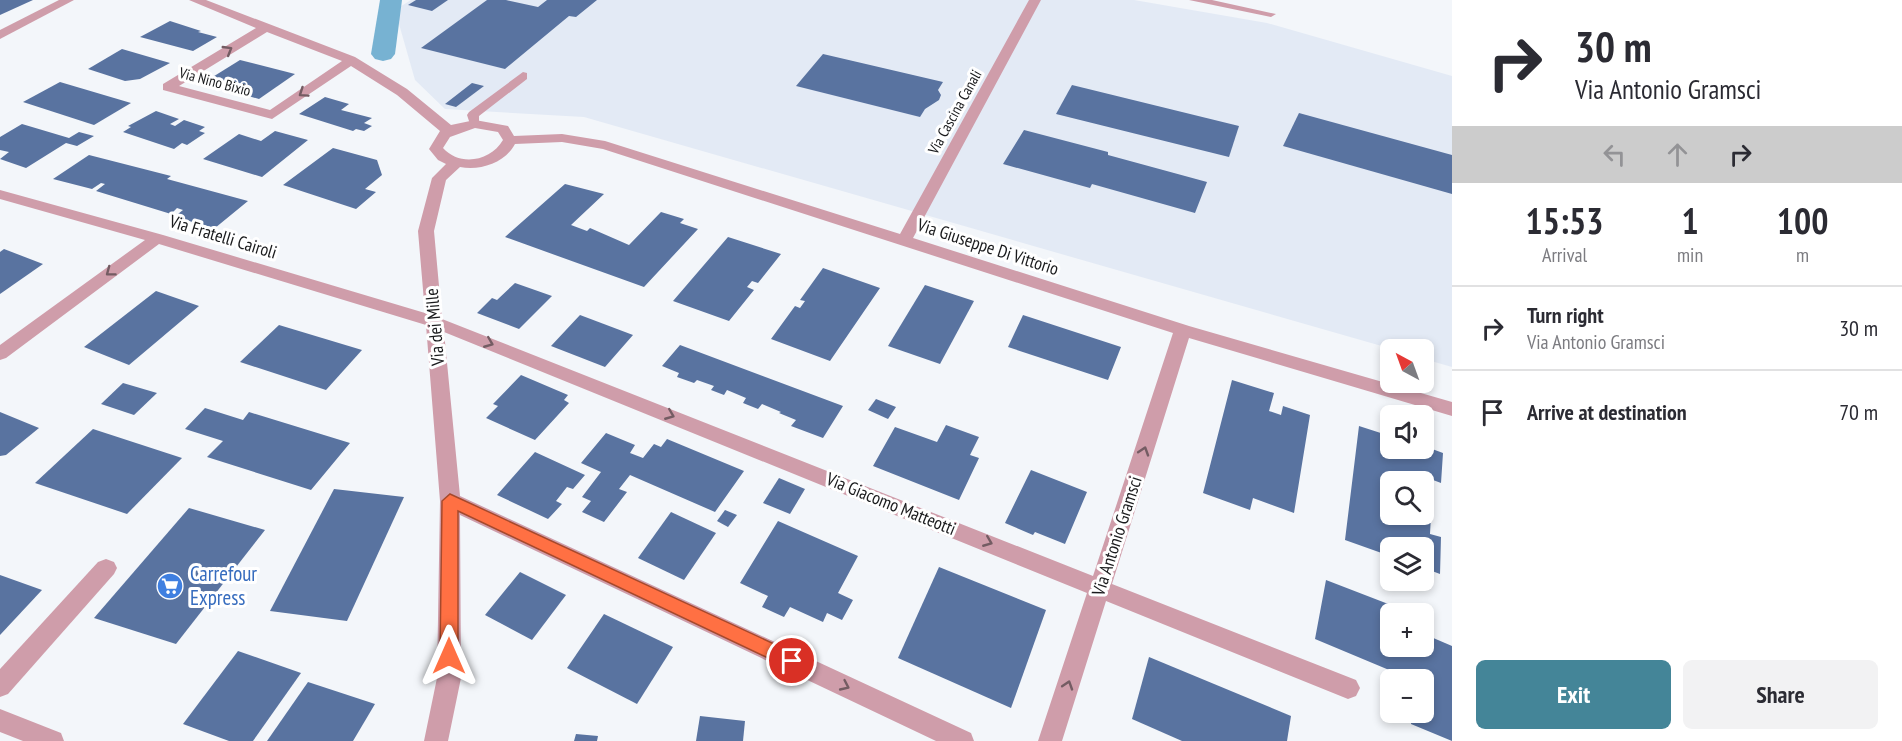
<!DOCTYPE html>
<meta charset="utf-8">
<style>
body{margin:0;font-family:"PT Sans Narrow",sans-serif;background:#f2f2f3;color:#2b2b33;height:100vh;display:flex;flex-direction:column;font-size:22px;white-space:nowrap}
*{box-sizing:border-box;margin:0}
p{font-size:20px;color:#7c7c81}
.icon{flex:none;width:33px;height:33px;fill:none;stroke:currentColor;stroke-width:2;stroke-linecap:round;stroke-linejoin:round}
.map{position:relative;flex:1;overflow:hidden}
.sheet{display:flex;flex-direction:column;background:#fff;width:450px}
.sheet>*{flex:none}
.hud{background:#fff;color:#2b2b33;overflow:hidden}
.needle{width:39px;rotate:319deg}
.tools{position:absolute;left:1380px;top:339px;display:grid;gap:12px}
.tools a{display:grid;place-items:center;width:54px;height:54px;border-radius:9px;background:#fff;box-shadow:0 3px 9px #0003;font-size:30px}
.pin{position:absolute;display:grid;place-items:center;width:51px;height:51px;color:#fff;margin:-26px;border:3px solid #fff;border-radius:50%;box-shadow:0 2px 6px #0007}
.me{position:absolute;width:66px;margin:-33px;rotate:0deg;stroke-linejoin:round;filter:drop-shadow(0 0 4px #0008)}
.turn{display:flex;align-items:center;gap:21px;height:126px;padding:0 24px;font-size:27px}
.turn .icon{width:78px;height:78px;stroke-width:2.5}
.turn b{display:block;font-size:42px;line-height:51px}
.lanes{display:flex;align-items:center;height:57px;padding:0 24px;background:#0003;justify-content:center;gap:30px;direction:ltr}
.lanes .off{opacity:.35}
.eta{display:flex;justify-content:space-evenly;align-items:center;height:102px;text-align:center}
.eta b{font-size:36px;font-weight:700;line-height:42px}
.action{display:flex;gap:12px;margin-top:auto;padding:12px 24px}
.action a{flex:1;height:69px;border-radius:9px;background:#448598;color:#fff;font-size:24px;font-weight:700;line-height:69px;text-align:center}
.action a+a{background:#f2f2f3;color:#2b2b33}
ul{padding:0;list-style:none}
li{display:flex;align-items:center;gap:18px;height:84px;padding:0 24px;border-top:2px solid #e1e1e2}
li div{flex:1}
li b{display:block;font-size:22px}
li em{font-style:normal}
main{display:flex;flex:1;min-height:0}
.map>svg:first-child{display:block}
</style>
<main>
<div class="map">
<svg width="1452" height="741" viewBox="0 0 1452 741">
<rect width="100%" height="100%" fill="#f3f6fa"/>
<!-- built -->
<path fill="#e3eaf5" d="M411,0H1134L1267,23L1452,76V367L1424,359V350L1392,349L584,117L445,109L415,80L395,10Z"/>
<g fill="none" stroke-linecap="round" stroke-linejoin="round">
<!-- canal -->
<path fill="#77b2d2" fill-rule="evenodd" d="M380,0H402L395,54L391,59L383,61L375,59L371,54Z"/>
</g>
<!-- building -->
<g fill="#5973a0" fill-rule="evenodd">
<path d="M0,0H33L0,15Z"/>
<path d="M416,0H448L432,11L408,5Z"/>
<path d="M487,0H506L538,7L547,0H597L576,17L569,16L505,69L421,48Z"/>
<path d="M170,21L201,31L198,32L217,37L193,51L140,37Z"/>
<path d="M122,49L170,63L140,79L125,81L88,69Z"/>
<path d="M823,54L943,82L938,90L941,95L939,100L925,109L920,117L796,86Z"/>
<path d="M240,60L295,74L259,99L203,83Z"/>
<path d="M60,82L131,103L94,125L23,102Z"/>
<path d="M472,83L484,86L456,107L445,104Z"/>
<path d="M1072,85L1239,126L1229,157L1056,114Z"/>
<path d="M325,97L349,104L341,110L372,118L364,123L372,126L364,131L356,129L353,131L299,114Z"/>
<path d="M156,111L179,119L170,124L175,126L184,120L205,127L199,131L205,133L187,145L182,143L174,149L123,132L131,127L128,126Z"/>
<path d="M1299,113L1452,155V194L1283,146Z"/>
<path d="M22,124L69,138L79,132L94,136L77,146L66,143L26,168L0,159L9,152L0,150V137Z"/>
<path d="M1024,130L1108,152V155L1207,182L1195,213L1092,184L1090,188L1003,164Z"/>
<path d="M275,131L308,140L262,177L203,159L239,134L261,141Z"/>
<path d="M333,148L377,160L382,175L365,189L376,192L356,209L283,185Z"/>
<path d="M89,155L171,176L167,179L248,201L215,228L174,217L183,210L177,208L171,214L96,191L105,184L101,183L92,189L53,179Z"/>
<path d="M565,184L604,194L571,225L587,231L590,228L629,245L661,212L684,219L680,223L698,229L644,287L505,237Z"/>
<path d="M728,237L781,254L758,283L752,281L747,287L754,290L729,321L673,301Z"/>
<path d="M4,249L43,264L0,294V252Z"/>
<path d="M823,268L880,288L830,361L771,339L795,306L800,308L805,301L800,300Z"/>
<path d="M515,283L552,296L519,329L477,313L492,298L497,300Z"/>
<path d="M925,285L974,301L940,364L888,346Z"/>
<path d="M156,291L199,306L129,365L84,347Z"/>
<path d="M580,315L633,335L605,367L551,346Z"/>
<path d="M1023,315L1121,347L1108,380L1008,347Z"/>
<path d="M279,325L362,350L326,390L240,362Z"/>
<path d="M680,345L843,406L823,438L791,426L796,420L779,413L781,412L762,404L758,409L743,403L746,398L727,390L724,395L711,390L714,386L697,380L694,383L677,377L679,373L662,366Z"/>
<path d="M521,375L568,395L564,400L569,403L535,440L486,418L498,406L493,404Z"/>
<path d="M1232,380L1274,393L1269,411L1281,415L1283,406L1310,415L1294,513L1253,498L1250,510L1203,493Z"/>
<path d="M123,383L157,393L134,415L101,404Z"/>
<path d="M876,399L896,407L888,419L868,410Z"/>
<path d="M205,408L243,420L249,412L350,443L311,490L207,457L223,441L185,429Z"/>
<path d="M0,412L39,428L6,455L0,456Z"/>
<path d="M946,425L979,437L970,455L979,458L959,500L873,466L895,427L937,442Z"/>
<path d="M1359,426L1390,436V448L1424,446L1443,453L1441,483L1433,480L1430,534L1441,537L1440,574L1424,568V548H1390V556L1345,540ZM1390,482H1424V514H1390Z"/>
<path d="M93,429L182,458L127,514L35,483Z"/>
<path d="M606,433L635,445L630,453L643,458L654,444L661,447L667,439L744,471L715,512L630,475L619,489L627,492L604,522L582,512L591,501L582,497L601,472L581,463Z"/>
<path d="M535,452L585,475L573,489L567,487L556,501L562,504L548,519L497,495Z"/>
<path d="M1031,470L1087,492L1065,544L1035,532L1033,535L1005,523Z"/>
<path d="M779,478L805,489L790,514L763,503Z"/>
<path d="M334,489L404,497L347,621L270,611Z"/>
<path d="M189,508L265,530L176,644L94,618Z"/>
<path d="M725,510L737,515L728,527L717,521Z"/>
<path d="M671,512L716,533L684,580L638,558Z"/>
<path d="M778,521L858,556L838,593L853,600L842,620L827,613L823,622L790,607L784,617L762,607L768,596L740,583Z"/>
<path d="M939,567L1046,610L1011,708L898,658Z"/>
<path d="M520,572L566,595L532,640L485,615Z"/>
<path d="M0,575L42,590L0,635Z"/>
<path d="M1326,580L1409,612L1390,614V646H1424V634L1452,646V741L1411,724L1412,712H1424V680H1413L1315,639Z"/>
<path d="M604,614L673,647L637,704L567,668Z"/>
<path d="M238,651L301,673L253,741H229L183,724Z"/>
<path d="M1149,657L1291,716L1287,741H1182L1132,719Z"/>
<path d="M308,682L375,704L353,741H267Z"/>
<path d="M700,716L745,721L743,741H696Z"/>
<path d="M576,734L598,736L597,741H574Z"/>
</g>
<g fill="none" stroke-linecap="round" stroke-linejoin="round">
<!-- service -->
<g fill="#cf9daa" fill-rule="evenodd">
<path d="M1189,0H1212L1276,14L1271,17Z"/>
<path d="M523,72L527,73V79L479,116V127H471L467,115L469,112Z"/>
</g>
<!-- minor -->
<g fill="#cf9daa" fill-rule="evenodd">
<path d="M59,0H74L0,39V30Z"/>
<path d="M189,0H206L355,57L407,89L451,125L475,120L508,126L514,136L562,134L605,141L900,234L1029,0H1041L913,238L1189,326L1452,402V416L1189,338L1112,584L1356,680L1360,688L1356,696L1348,699L1106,601L1062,741H1038L1087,593L444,332L460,496L971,733L974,741H936L460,515L461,678L448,741H424L437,678L440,501L426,325L159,244L6,358L0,360V345L145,240L0,199V190L163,235L425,313L418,231L432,178L446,164L438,160L429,149L440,131L397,95L351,66L272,119L163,90V84L256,28ZM267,32L342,61L270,110L179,86ZM475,128L498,132L503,140C491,161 460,167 443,148L450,137ZM562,142L603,149L1173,333L1093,576L442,319L434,231L446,180L460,167C480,171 505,163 515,144Z"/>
<path d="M106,559L114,562L117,568L114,574L8,694L0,697V669L98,562Z"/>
<path d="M0,709L61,733L64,741H23L0,732Z"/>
</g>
</g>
<!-- one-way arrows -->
<defs><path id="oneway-chevron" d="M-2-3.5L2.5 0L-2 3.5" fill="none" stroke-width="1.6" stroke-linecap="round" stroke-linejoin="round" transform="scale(1.5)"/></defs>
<g stroke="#745c63">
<use href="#oneway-chevron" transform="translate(228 50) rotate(-31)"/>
<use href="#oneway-chevron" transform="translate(303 93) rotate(146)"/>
<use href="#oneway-chevron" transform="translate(110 272) rotate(143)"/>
<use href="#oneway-chevron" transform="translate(489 343) rotate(22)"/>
<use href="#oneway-chevron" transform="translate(670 415) rotate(22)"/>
<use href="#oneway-chevron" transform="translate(1144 451) rotate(-72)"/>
<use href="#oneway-chevron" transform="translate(988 542) rotate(22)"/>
<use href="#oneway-chevron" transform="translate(1068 685) rotate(-72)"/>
<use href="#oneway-chevron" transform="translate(845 686) rotate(25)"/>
</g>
<!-- route -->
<path fill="#ff7043" stroke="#a6492c" stroke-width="1.5" d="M450,494L798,655L800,661L798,666L792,669L785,666L458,511V656L455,661L449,664L443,661L440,656L442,501Z"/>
<!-- icons -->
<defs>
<symbol id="supermarket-disc" viewBox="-11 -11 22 22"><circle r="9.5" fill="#3f7fe0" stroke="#fff"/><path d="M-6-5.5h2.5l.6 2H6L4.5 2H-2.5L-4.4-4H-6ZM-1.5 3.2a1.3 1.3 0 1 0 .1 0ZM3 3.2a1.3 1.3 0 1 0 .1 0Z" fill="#fff"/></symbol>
</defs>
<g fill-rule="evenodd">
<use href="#supermarket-disc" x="155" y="571" width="30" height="30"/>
</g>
<g text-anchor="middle" stroke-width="6" stroke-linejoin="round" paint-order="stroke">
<!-- far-street labels -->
<g font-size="15" fill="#191a1c" stroke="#fff">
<text transform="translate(215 82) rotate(15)" y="5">Via Nino Bixio</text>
<text transform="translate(955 112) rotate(-61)" y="5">Via Cascina Canali</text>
</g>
<!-- street labels -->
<g font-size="18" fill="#191a1c" stroke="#fff">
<text transform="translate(223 237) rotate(17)" y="6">Via Fratelli Cairoli</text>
<text transform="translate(988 247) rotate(18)" y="6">Via Giuseppe Di Vittorio</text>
<text transform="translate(435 327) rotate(-95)" y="6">Via dei Mille</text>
<text transform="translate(891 504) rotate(22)" y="6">Via Giacomo Matteotti</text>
<text transform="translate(1117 536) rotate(-72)" y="6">Via Antonio Gramsci</text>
</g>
<!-- near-shop labels -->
<g font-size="21" fill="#366cbe" stroke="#fff" text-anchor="start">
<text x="190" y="581">Carrefour<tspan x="190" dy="24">Express</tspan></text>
</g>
</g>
</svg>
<div class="tools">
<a><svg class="needle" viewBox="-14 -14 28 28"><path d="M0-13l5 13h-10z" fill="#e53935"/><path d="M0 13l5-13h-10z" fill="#7c7c81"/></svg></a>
<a><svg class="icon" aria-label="sound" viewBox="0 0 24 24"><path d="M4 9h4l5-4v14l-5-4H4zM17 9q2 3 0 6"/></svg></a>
<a><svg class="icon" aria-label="search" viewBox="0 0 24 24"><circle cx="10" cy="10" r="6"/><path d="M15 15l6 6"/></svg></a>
<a><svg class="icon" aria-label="layers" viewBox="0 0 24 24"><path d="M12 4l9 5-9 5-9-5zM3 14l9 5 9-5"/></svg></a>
<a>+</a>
<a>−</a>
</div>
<div class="pin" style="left:792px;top:661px;background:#d93025"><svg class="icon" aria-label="arrive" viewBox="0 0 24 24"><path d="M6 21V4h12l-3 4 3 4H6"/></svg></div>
<svg class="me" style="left:449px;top:656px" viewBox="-20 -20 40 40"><path d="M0-17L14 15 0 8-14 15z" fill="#ff7043" stroke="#fff" stroke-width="4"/></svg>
</div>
<section class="sheet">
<div class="hud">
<div class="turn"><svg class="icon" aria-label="right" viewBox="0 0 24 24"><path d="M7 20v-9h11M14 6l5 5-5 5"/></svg><div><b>30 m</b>Via Antonio Gramsci</div></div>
<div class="lanes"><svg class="icon off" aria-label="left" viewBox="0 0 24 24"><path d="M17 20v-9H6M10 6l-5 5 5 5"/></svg><svg class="icon off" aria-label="ahead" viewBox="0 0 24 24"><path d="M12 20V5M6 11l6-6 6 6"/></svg><svg class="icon" aria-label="right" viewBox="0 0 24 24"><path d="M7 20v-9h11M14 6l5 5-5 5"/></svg></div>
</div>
<div class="eta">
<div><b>15:53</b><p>Arrival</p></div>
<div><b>1</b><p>min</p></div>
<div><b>100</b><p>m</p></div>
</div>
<ul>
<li><svg class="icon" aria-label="right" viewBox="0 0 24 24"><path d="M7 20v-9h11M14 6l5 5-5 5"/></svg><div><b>Turn right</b><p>Via Antonio Gramsci</p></div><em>30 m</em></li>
<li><svg class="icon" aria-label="arrive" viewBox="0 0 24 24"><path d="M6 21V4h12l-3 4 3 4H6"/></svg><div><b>Arrive at destination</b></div><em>70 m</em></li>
</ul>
<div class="action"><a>Exit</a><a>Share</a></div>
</section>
</main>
